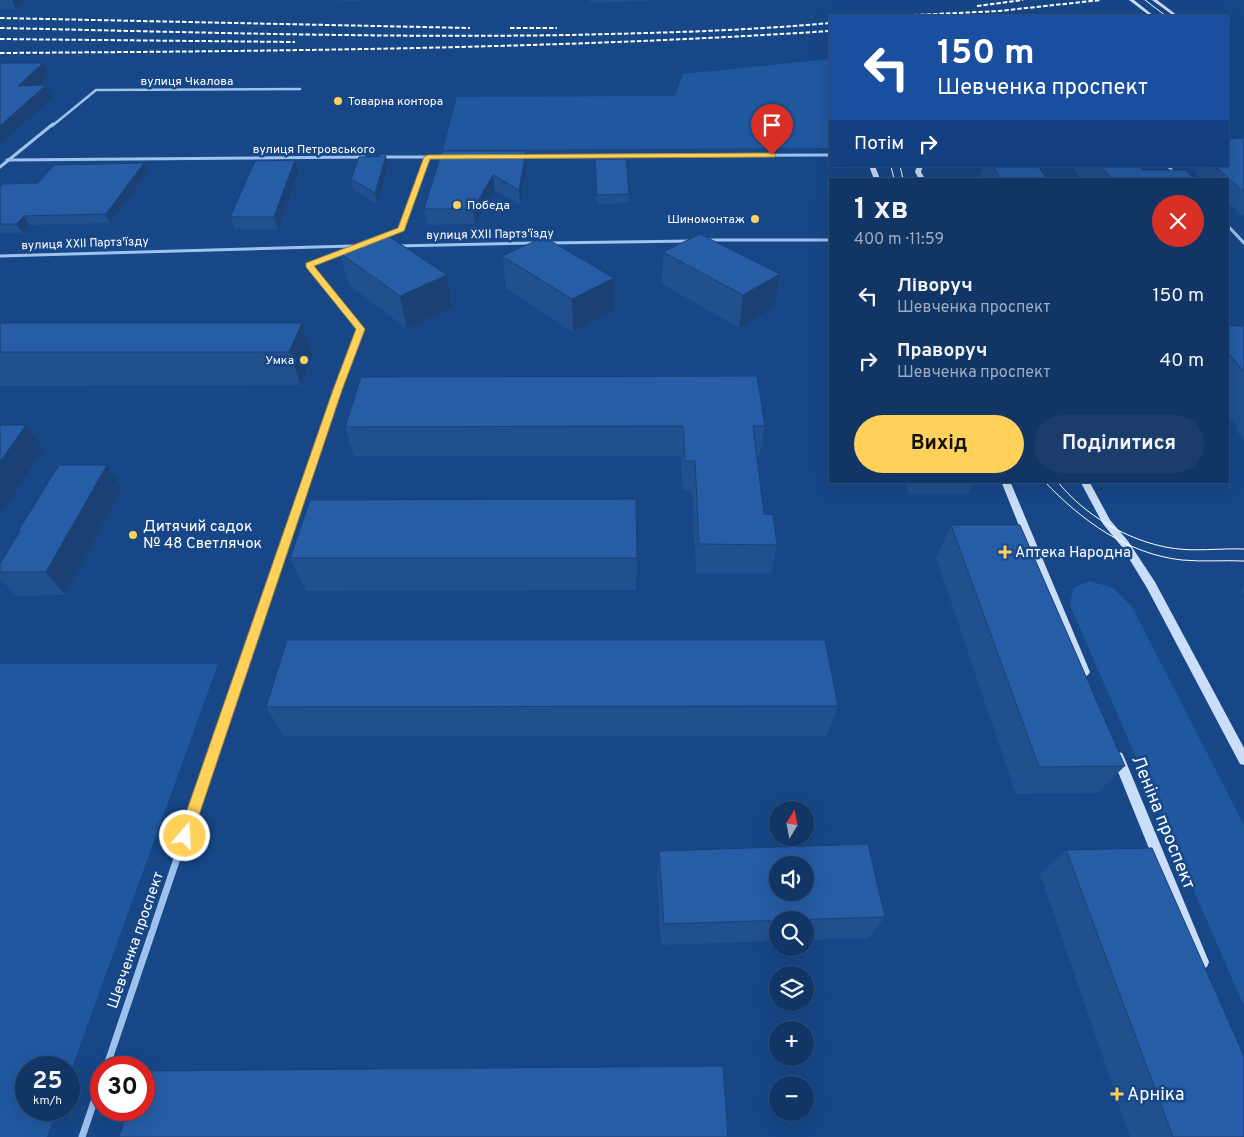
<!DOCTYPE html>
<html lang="uk">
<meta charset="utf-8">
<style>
body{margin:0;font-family:Overpass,sans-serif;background:#1a3d6b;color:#f1f3f6;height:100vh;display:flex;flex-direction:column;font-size:19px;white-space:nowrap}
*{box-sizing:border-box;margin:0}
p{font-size:16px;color:#9cabbf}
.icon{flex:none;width:28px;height:28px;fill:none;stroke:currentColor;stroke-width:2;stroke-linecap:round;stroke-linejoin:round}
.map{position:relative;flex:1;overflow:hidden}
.sheet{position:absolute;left:829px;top:178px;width:400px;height:305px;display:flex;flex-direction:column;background:#113565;border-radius:0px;box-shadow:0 5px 20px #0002,0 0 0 1px #305079}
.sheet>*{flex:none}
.hud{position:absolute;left:829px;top:15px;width:400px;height:152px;border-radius:0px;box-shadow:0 5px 20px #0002,0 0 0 1px #305079;background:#1a4fa0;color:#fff;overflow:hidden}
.needle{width:32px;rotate:10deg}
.controls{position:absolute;left:769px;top:801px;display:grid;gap:10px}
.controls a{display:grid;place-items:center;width:45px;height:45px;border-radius:50%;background:#113565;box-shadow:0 5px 20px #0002,0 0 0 1px #305079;font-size:25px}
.speed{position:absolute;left:15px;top:1056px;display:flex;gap:10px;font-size:25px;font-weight:700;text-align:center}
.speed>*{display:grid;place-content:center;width:65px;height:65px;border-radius:50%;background:#113565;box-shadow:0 5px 20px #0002,0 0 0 1px #305079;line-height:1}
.speed small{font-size:12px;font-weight:400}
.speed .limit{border:8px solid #d22;background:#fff;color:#111}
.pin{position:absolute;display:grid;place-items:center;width:42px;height:42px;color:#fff;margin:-51px -21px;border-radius:50% 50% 50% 0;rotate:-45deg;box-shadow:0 0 5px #0007}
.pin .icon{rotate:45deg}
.me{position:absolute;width:55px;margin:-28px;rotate:19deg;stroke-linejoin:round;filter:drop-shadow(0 0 4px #0008)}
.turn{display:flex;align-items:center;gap:18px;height:105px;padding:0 25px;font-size:22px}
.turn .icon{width:65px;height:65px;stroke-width:2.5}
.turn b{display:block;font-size:35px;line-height:42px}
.then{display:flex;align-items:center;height:48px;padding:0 25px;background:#0003;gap:10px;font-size:19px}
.round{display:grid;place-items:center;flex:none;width:52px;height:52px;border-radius:26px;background:#1a3d6b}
.overview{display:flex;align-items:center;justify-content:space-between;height:85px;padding:0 25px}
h1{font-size:30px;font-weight:700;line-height:38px}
.primary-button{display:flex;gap:10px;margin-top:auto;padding:10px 25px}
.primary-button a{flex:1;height:58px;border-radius:30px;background:#ffd15a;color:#111;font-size:20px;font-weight:700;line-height:58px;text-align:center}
.primary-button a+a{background:#1a3d6b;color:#f1f3f6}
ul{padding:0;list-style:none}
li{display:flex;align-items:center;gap:15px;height:65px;padding:0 25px}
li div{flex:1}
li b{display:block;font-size:19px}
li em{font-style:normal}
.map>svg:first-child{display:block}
</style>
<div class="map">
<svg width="1244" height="1137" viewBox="0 0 1244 1137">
<rect width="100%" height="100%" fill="#174787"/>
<!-- green -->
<g fill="#2058a0">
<path d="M830,59V148L443,150L457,97L675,96L683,74Z"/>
<path d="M1090,581L1113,588L1132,607L1244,825V1006L1070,605L1073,588Z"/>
<path d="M0,664H218L69,1076V1068H26V1110H57L47,1137H0Z"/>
</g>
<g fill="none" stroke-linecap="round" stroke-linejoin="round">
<!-- street-far4 -->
<path stroke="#9ec1ed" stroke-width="2.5" d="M52,126L96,90L300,89"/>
<!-- street-far3 -->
<g stroke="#9ec1ed" stroke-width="3">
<path d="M521,156L830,155"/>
<path d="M381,157H447"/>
<path d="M7,160L365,157"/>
<path d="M1168,166L1180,179"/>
<path d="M0,167L53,124"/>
<path d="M1228,226L1244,243"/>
<path d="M708,240H830"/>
<path d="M548,243L692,241"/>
<path d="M396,246L535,243"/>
<path d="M0,256L352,246"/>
<path d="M328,289L309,265L402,229L428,157"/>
</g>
<!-- street-far2 -->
<path stroke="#9ec1ed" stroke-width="4.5" d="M299,501L337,390L361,329L327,287"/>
<!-- street-far1 -->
<path stroke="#9ec1ed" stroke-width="5" d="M205,777L300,500"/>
<!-- street -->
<g stroke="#9ec1ed" stroke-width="7">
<path d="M106,1068L205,776"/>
<path d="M82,1137L101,1081"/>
</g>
<!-- secondary -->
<g fill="#cbdef9" fill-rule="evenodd">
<path d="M1129,0H1134L1154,16H1150Z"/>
<path d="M1152,0H1157L1178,16H1174Z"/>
<path d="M869,166H875L880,179H874Z"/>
<path d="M917,166H923L921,172L925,179H919L915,172Z"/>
<path d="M1001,481H1010L1090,672L1088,675L1084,677L1080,675L1078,672Z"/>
<path d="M1080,481H1089L1110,520L1128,541L1155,582L1244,748V765L1240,764L1147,588L1122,547L1103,524Z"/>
<path d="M1118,752L1122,753L1124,757L1209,962L1207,967L1202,969L1197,967L1112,757L1114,753Z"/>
</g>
<!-- tram -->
<g stroke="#fff" stroke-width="1">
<path d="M1145,0L1166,16"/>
<path d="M891,166L894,179"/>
<path d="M900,166L903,179"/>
<path d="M1044,481C1081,520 1127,554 1182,560C1203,562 1223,560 1244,561"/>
<path d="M1057,481C1084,515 1128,541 1171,548C1195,552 1220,548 1244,549"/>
</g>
<!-- rail -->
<g stroke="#fff" stroke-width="2" stroke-dasharray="4.5 2" stroke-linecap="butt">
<path d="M977,6L1023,0"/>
<path d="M870,16L900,15"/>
<path d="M894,16L999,11L1101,0"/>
<path d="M0,18L470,28"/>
<path d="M0,28C189,32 378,38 567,35C655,33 743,31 830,23"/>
<path d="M510,28H557"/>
<path d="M0,39L295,42"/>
<path d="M0,53C277,51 554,49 830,31"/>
</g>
</g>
<!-- wall -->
<g fill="#21508f">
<path d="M0,0H29L16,9H0Z"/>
<path d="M290,0H364L363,1Z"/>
<path d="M590,0H664L591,3Z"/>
<path d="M1244,138V215L1239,213L1228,202V179H1202L1189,166H1228Z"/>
<path d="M442,151L527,166L520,205L495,190L475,224L427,225L424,209Z"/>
<path d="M595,159L629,194V203L597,204Z"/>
<path d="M295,160L299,171L278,229H235L230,217Z"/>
<path d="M983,166H1038L1047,179H979Z"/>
<path d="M1071,166H1140L1143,170L1194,179H1082Z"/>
<path d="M388,168L377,205L354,190L351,179Z"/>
<path d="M148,172L110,223L29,225L22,233H0V187Z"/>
<path d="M663,252L780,274L775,307L739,328L662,284Z"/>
<path d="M340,253L452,308L407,329L349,285Z"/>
<path d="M502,256L614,311L573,332L506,288Z"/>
<path d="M0,323H302L313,356L301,385L0,386Z"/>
<path d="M1228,326H1244V441L1236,430L1238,428L1228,415Z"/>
<path d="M765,426L760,455H757L764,514L777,545L771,573H696L692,491L682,490L681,456H354L345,427Z"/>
<path d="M107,465L122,489L65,595L16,596L0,578V564L19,533L18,531Z"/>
<path d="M904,481H975L969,494H909Z"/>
<path d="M951,525L1125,766L1097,793L1016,794L936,558Z"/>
<path d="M290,558H637L636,590L306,591Z"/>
<path d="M1244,587V595L1241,590Z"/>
<path d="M838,706L827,736H284L266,707Z"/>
<path d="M1066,850L1244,1137H1130L1040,874Z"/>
<path d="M659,851L885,917L869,938L805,940V920H778V941L661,945L657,875Z"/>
</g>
<!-- shaded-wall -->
<g fill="#1b4174">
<path d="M12,0H29L16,9Z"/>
<path d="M43,63L49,75L24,98L18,86Z"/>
<path d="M46,85L52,98L0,145V126Z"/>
<path d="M526,151L527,166L520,205L519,190Z"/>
<path d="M386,156L388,168L377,205L375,193Z"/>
<path d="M295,160L299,171L278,229L274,217Z"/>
<path d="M144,163L148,172L110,223L106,214Z"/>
<path d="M493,175L495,190L475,224L473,209Z"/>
<path d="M24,216L29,225L22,233L16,224Z"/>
<path d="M780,274L775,307L739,328L743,295Z"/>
<path d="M447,275L452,308L407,329L400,296Z"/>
<path d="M614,278V311L573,332L572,299Z"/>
<path d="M302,323L313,356L301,385L289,352Z"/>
<path d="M26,425L43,449L0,516V462Z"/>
<path d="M107,465L122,489L65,595L46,572Z"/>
</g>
<!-- building -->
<g fill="#265da6" stroke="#1b4174" fill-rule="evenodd">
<path d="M0,63H43L18,86L46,85L0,126Z"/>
<path d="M1244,138V192L1215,166H1228V139Z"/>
<path d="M442,151H526L519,190L493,175L473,209H424Z"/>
<path d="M386,156L375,193L351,179L359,157Z"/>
<path d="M595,159H626L629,194L597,195Z"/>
<path d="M295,160L274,217H230L255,161Z"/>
<path d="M144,163L106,214L24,216L16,224H0V187L3,184L38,183L54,165Z"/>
<path d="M993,166H1038L1047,179H1001Z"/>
<path d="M1101,166H1140L1143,170H1185L1194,179H1112Z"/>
<path d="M700,234L780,274L743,295L663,252Z"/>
<path d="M387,235L447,275L400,296L340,253Z"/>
<path d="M544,237L614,278L572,299L502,256Z"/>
<path d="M0,323H302L289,352H0Z"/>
<path d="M1228,326H1244V372L1228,352Z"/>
<path d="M757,376L765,426H753L764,514L773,515L777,545L699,544L695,461H685L683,426L345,427L361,377Z"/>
<path d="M0,425H26L0,462Z"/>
<path d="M59,465H107L46,572H0V564L20,531H18Z"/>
<path d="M636,499L637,558H290L310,500Z"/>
<path d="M951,525H1020L1125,766L1039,767Z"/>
<path d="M287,640H825L838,706L266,707Z"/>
<path d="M868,844L885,917L664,924L659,851ZM778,865H805V892H778Z"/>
<path d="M1152,848L1244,1056V1137H1173L1066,850Z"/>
<path d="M723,1066L728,1137H119L128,1110H144V1071Z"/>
</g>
<!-- route -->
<path fill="#ffd15a" stroke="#a6883a" d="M772,153L775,154V157L430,159L404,231L314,266L365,329L342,390L192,836L190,841L185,843L180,841L178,836L333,390L356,329L306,267V263L398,228L424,157L428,155Z"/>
<!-- markers -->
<g fill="#ffd15a" stroke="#174787" stroke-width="2">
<circle cx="338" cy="101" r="5"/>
<circle cx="457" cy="205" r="5"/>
<circle cx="755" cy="219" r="5"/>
<circle cx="304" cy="360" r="5"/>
<circle cx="133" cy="535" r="5"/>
<path d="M1002.5 544.5h5v5h5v5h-5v5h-5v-5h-5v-5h5z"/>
<path d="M1114.5 1086.5h5v5h5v5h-5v5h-5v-5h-5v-5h5z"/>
</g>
<g text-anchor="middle" stroke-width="5" stroke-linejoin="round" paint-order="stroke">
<!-- far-street labels -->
<g font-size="12" fill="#fff" stroke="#174787">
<text x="187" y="85">вулиця Чкалова</text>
<text x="314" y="153">вулиця Петровського</text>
<text transform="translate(490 234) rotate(-1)" y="4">вулиця XXII Партз'їзду</text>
<text transform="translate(85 243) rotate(-2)" y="4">вулиця XXII Партз'їзду</text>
</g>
<!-- far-poi labels -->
<g font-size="12" fill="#fff" stroke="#174787" text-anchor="start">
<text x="348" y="105">Товарна контора</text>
<text x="467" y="209">Победа</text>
<text x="745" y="223" text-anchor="end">Шиномонтаж</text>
<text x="294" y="364" text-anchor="end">Умка</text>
</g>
<!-- poi labels -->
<g font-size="15" fill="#fff" stroke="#174787" text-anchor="start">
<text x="143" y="531">Дитячий садок<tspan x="143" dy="17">№ 48 Светлячок</tspan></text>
<text x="1015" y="557">Аптека Народна</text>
</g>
<!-- street labels -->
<g font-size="15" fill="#fff" stroke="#174787">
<text transform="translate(135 940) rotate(-71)" y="5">Шевченка проспект</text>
</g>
<!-- near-street labels -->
<g font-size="18" fill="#fff" stroke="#174787">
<text transform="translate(1164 822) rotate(68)" y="6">Леніна проспект</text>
</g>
<!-- near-poi labels -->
<g font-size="18" fill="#fff" stroke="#174787" text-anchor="start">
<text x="1127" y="1100">Арніка</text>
</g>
</g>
</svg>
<div class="controls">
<a><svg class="needle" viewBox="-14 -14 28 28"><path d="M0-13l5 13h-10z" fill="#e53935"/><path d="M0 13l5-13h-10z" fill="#9cabbf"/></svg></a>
<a><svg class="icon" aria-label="sound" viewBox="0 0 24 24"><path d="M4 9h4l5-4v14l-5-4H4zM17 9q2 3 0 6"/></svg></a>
<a><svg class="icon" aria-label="search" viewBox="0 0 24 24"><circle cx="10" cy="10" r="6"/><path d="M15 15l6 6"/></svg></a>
<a><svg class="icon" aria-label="layers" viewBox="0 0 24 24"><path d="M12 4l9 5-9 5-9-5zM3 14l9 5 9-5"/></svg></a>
<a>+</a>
<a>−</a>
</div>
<div class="speed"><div>25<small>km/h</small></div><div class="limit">30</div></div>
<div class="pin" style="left:772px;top:155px;background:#d93025"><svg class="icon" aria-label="arrive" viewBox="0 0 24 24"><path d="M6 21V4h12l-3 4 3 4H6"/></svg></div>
<svg class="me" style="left:185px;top:836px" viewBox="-20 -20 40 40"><circle r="17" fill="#ffd15a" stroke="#fff" stroke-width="3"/><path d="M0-11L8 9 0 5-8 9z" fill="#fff"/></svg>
<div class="hud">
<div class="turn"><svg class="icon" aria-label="left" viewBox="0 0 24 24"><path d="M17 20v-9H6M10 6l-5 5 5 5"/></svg><div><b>150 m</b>Шевченка проспект</div></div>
<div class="then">Потім<svg class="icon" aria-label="right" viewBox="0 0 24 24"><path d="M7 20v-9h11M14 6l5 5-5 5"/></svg></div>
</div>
<section class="sheet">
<div class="overview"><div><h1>1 хв</h1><p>400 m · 11:59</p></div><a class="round" style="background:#d93025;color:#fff"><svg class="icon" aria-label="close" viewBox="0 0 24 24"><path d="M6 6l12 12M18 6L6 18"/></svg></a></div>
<ul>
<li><svg class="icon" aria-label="left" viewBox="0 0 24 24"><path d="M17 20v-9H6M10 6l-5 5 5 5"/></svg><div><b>Ліворуч</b><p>Шевченка проспект</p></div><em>150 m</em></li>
<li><svg class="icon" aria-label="right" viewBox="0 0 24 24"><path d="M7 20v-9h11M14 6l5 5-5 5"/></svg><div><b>Праворуч</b><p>Шевченка проспект</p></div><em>40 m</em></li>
</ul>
<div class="primary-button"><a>Вихід</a><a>Поділитися</a></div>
</section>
</div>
